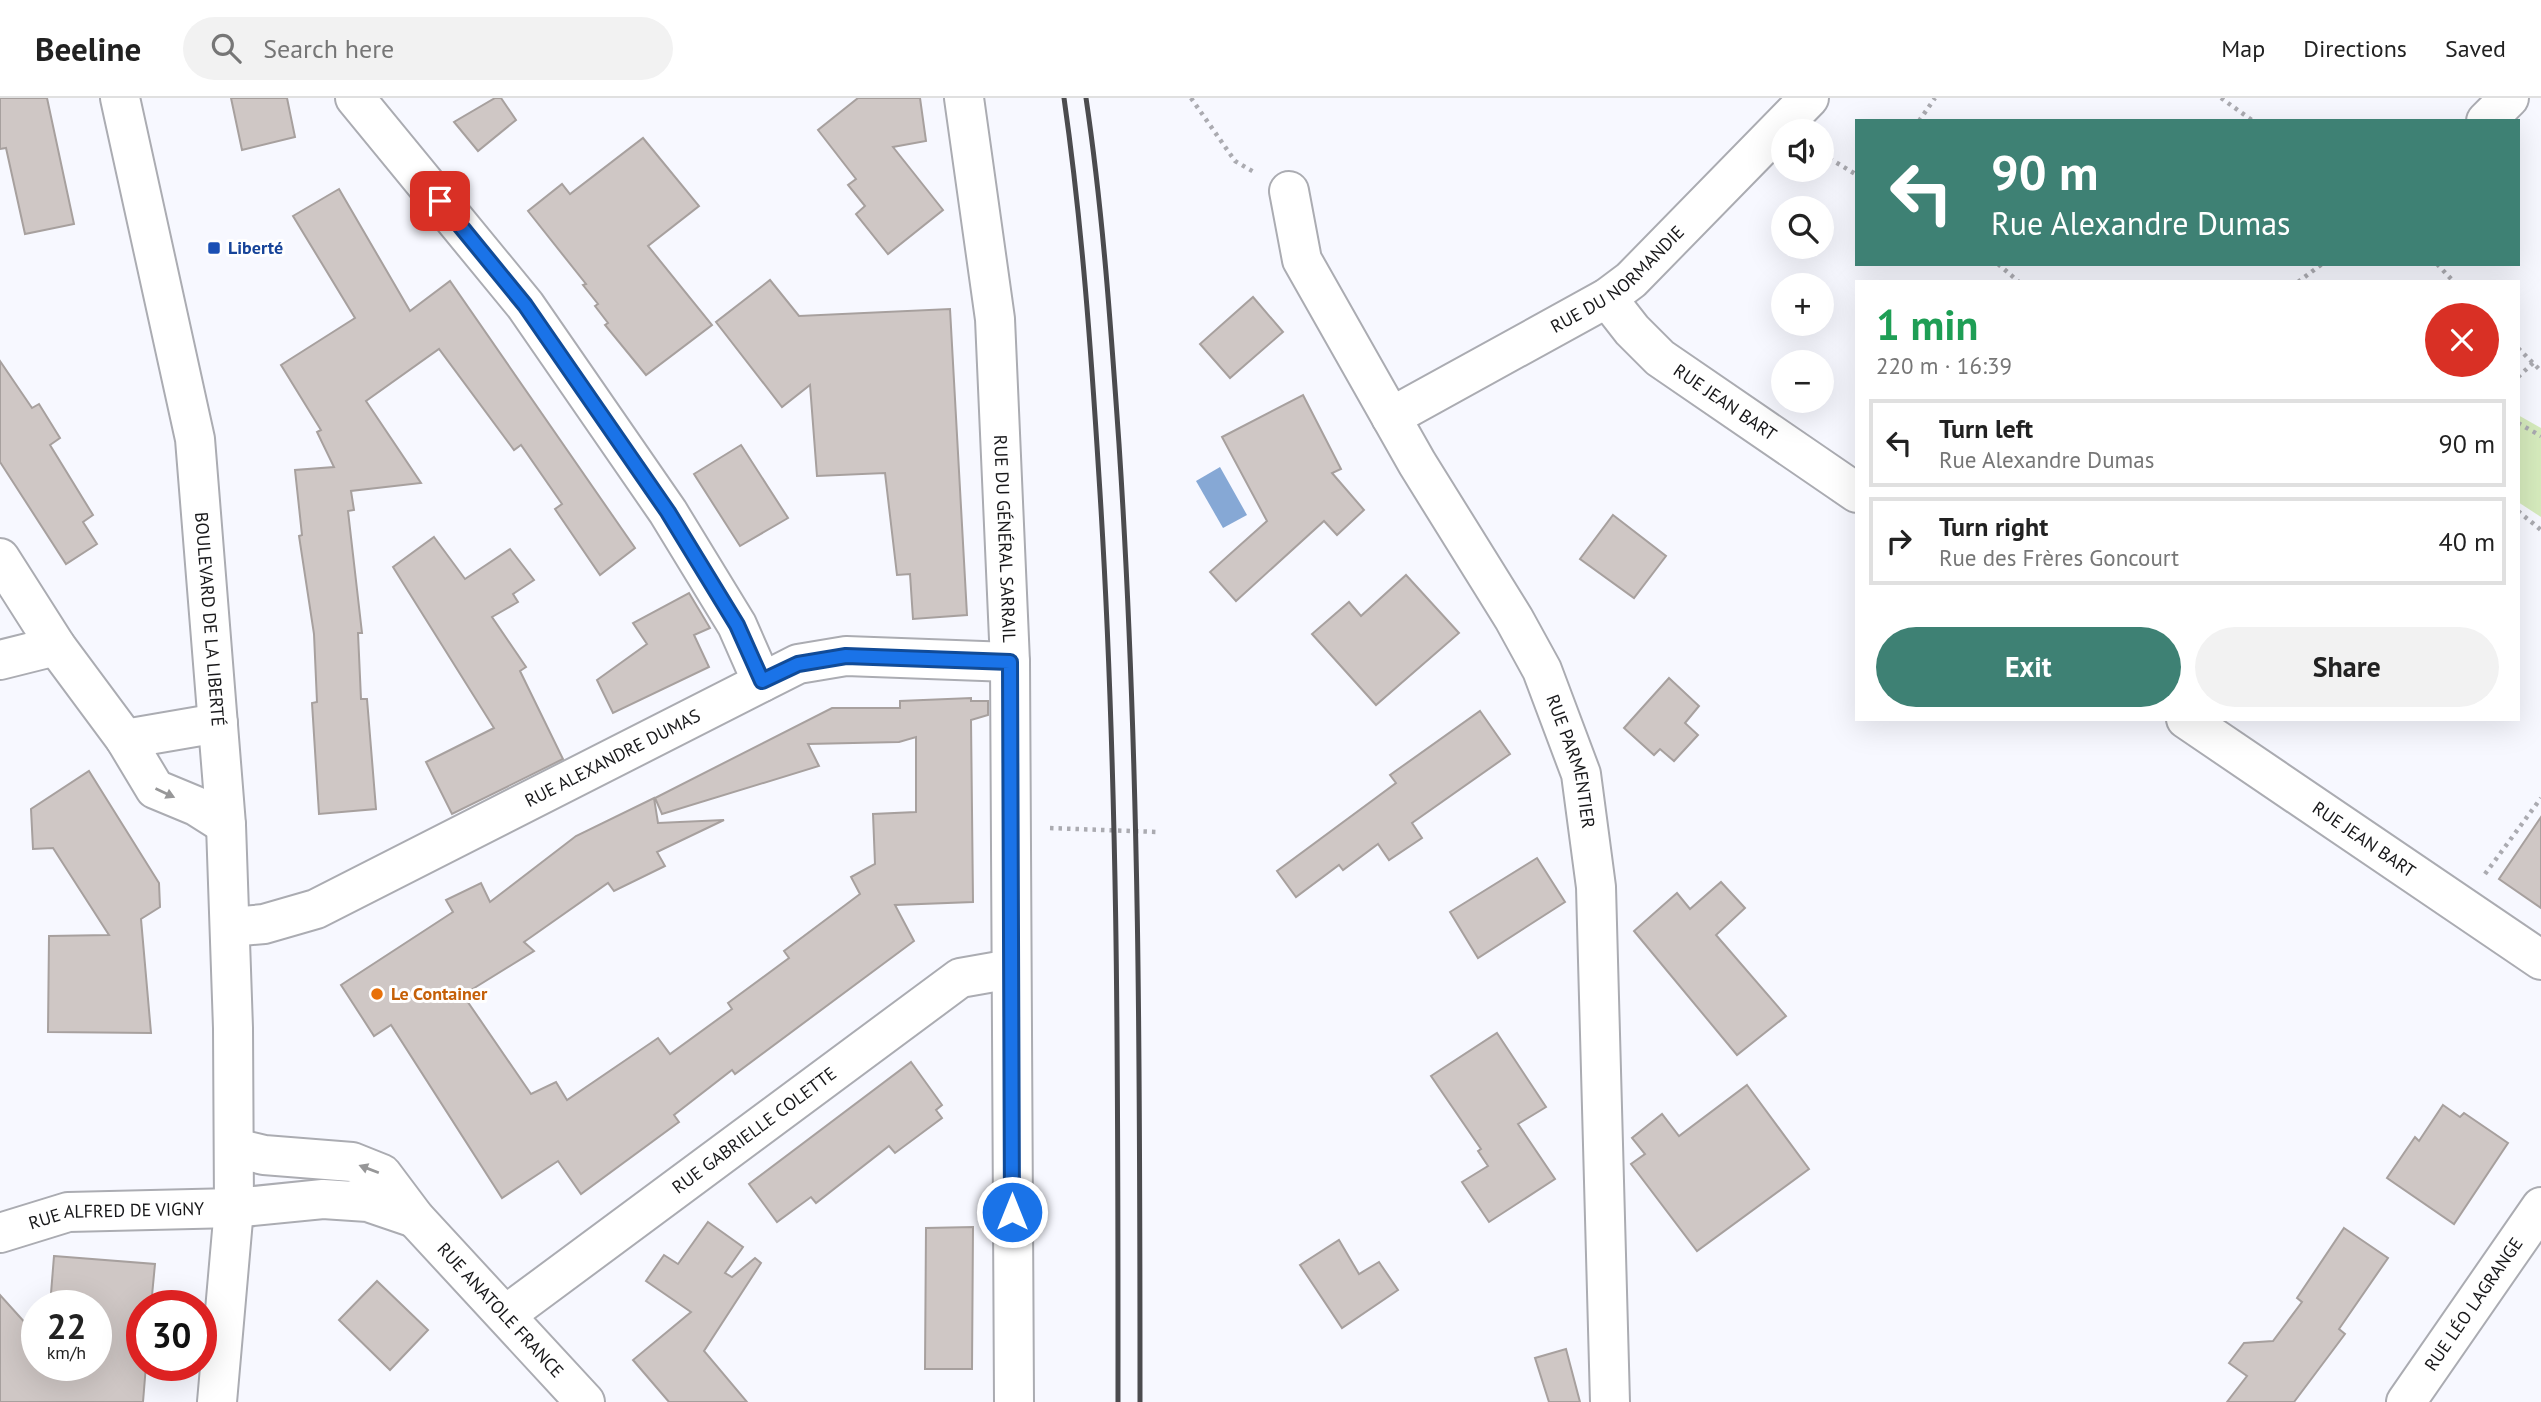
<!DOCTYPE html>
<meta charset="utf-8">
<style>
body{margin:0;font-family:"PT Sans",sans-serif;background:#f2f2f2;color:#222;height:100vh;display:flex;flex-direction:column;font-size:26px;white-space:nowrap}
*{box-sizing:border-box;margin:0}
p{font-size:23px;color:#767676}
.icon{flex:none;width:38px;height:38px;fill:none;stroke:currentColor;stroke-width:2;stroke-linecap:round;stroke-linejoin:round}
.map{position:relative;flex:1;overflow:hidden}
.drawer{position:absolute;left:1855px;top:182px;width:665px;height:441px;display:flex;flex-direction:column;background:#fff;border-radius:0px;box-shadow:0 7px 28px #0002}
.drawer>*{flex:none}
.guide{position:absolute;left:1855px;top:21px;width:665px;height:147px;border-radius:0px;box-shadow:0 7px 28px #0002;background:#3e8174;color:#fff;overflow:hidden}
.controls{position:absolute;left:1771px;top:21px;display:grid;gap:14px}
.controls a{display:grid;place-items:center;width:63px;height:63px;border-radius:50%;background:#fff;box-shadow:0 7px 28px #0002;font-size:35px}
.speed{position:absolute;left:21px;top:1192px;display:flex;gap:14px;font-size:35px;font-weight:700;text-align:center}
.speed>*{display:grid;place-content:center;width:91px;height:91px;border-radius:50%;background:#fff;box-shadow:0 7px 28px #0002;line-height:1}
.speed small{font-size:18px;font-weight:400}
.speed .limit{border:10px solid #d22;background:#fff;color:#111}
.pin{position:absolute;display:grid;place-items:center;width:60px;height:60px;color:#fff;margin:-30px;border-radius:14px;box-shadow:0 4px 10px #0006}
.me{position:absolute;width:77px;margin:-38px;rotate:0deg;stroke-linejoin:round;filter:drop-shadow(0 0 5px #0008)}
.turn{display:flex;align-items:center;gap:24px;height:147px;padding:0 21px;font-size:32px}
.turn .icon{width:91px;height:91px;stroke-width:2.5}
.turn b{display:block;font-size:49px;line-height:60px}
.round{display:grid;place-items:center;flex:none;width:74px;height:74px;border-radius:37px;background:#f2f2f2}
.head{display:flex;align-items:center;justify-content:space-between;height:119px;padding:0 21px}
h1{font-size:42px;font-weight:800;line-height:52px;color:#1e9e55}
.primary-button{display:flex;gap:14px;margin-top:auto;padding:14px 21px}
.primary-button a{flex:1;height:80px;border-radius:42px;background:#3e8174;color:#fff;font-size:28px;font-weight:800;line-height:80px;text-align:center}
.primary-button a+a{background:#f2f2f2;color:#222}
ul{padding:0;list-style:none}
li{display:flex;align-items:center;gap:21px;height:88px;margin:0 14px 10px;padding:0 7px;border:4px solid #e0e0e0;border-radius:0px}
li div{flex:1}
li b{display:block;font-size:26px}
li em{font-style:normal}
header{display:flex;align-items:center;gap:42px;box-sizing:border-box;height:98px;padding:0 35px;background:#fff;border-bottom:2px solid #e0e0e0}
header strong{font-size:33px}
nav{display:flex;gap:38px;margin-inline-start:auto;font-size:24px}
.search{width:490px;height:63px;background:#f2f2f2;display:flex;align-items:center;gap:18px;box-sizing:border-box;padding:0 24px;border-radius:38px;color:#767676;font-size:26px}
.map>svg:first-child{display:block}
</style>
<header>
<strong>Beeline</strong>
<div class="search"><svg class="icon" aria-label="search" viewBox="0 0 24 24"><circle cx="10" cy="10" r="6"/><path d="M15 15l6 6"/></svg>Search here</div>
<nav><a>Map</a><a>Directions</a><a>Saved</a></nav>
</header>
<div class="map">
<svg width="2541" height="1304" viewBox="0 0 2541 1304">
<rect width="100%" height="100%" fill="#f7f8ff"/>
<!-- green -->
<path fill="#d6ebbd" d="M2518,317L2541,330V419L2518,404Z"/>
<!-- water -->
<path fill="#86a8d5" d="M1220,369L1247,417L1223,430L1196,383Z"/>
<!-- building -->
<g fill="#cfc7c5" stroke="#a7a09e" stroke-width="2">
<path d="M0,0H47L74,126L25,136L6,50L0,51Z"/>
<path d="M231,0H287L295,39L242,52Z"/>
<path d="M495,0H501L516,22L478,53L454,24Z"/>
<path d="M858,0H920L926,43L893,49L943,112L888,156L856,116L865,108L848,87L856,81L818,32Z"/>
<path d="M643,40L699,108L648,148L712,227L646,277L605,227L608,225L595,208L598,206L583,187L586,186L528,113L562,86L570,96Z"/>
<path d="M339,91L410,213L450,183L635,450L600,477L555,411L562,406L521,347L514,352L439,251L366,303L421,385L351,393L354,412L348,413L362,535H358L361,601H367L376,711L319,716L312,605L317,604L314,536L299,438L302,437L295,372L334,369L317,334L321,332L281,267L355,220L293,118Z"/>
<path d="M770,182L799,218L950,211L967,517L913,521L910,476L897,477L885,375L817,378L810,287L782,309L716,224Z"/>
<path d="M1253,199L1283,234L1230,280L1200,246Z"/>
<path d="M0,263L32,310L39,306L60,340L50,347L93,417L83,424L97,446L66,466L0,364Z"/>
<path d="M1303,297L1341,371L1332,375L1364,412L1337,437L1324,423L1236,503L1210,474L1267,423L1222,339Z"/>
<path d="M741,347L788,420L740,448L694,376Z"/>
<path d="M1613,417L1666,458L1634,500L1580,461Z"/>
<path d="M434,439L465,481L510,451L534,482L513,496L518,504L492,519L526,569L520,573L563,661L452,716L426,664L494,630L393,469Z"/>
<path d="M1406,477L1459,535L1376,607L1312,536L1349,504L1361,518Z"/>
<path d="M689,495L710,530L694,537L709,569L613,615L597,582L647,546L633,525Z"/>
<path d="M1669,580L1699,608L1685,625L1698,637L1674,663L1660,651L1654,657L1624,630Z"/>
<path d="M971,600V603H988V617L971,622L973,804L895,807L914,843L735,976L732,972L674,1017L679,1024L581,1096L558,1063L502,1100L391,927L374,938L341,887L453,814L446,802L481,785L490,804L576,738L654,700L658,725L724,722L657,754L665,768L614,793L608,785L524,844L534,853L463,897L531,996L556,984L567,1002L658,940L670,956L732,911L728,905L789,860L784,853L860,796L851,779L875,766L873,716L916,714V639L899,644L808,646L819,668L662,716L655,700L832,610H900V603Z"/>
<path d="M1480,613L1510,656L1412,725L1422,740L1389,762L1378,746L1343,772L1339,767L1296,799L1277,773L1396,685L1390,677Z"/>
<path d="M89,673L159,785L160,809L141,821L151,935L48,934L49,838L109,837L53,750L33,751L31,711Z"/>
<path d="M2541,719V810L2499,781Z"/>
<path d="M1537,760L1565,804L1478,860L1450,814Z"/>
<path d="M1721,784L1745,810L1716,837L1786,918L1737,957L1634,833L1677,795L1690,811Z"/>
<path d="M1497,935L1546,1009L1518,1026L1555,1081L1489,1124L1462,1084L1488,1068L1478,1053L1481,1051L1431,978Z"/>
<path d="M911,964L942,1007L936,1012L942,1020L895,1055L889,1048L816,1105L811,1099L777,1124L749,1086Z"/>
<path d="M1747,987L1809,1071L1697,1153L1631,1066L1645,1056L1632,1040L1662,1016L1679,1038Z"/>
<path d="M2443,1007L2460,1019L2464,1015L2508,1045L2454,1126L2387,1080L2415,1039L2419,1043Z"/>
<path d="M708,1124L743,1149L725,1175L732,1179L755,1160L761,1165L704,1253L747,1304H669L633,1262L691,1214L646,1183L664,1157L678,1166Z"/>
<path d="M973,1129L972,1271H925L926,1130Z"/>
<path d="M2344,1130L2388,1160L2339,1231L2345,1236L2294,1304H2227L2247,1278L2229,1265L2244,1245L2273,1243L2302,1204L2297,1200Z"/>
<path d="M1339,1142L1359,1176L1379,1164L1398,1192L1342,1230L1300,1167Z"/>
<path d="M54,1158L155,1166L151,1208H142V1267H146L143,1304H0V1197L37,1238V1267H96V1208H50Z"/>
<path d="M377,1183L428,1232L390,1272L339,1222Z"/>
<path d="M1566,1251L1580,1304H1549L1535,1260Z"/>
</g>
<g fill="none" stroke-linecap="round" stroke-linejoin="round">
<defs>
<g id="minor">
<path d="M355,0L525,207L668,414L737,527L762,584"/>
<path id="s1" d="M964,0L995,221L1010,564L1014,1304"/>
<path d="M2486,23L2509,0"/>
<path id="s2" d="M1289,93L1302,162L1417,365L1514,521L1542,572L1581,676L1596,789L1610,1304"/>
<path id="s3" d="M1607,200L1632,232L1660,260L1857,395"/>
<path id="s4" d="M1391,319L1607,200L1631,182L1809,0"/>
<path d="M0,460L56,548L125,641L155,691L196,708L226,727"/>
<path d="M0,562L56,548"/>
<path id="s5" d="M2186,621L2541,862"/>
<path d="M125,641L218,625"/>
<path id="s6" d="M231,829L264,826L316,811L798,566L846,558L1010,564"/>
<path id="s7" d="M235,1050L264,1057L352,1064L382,1076L415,1120L585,1304"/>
<path id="s8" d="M0,1135L68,1114L234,1110L323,1101L368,1104L415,1120"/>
<path id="s9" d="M507,1216L960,880L1011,871"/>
<path id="s10" d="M2406,1304L2541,1109"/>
</g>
<g id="major">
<path id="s11" d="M120,0L195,341L226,727L233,930L234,1110L217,1304"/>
</g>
</defs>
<!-- minor casing -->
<use href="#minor" stroke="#abacb2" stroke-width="42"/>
<!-- major casing -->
<use href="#major" stroke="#abacb2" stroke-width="42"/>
<!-- path -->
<g stroke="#ababb1" stroke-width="4.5" stroke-dasharray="3.5 5" stroke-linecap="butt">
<path d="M1191,0L1235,63L1254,74"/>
<path d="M2221,0L2253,23"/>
<path d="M1919,23L1935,0"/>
<path d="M1822,56L1857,77"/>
<path d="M1998,166L2019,184"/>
<path d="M2437,166L2454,184"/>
<path d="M2298,184L2322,166"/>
<path d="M2518,250L2541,273"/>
<path d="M2518,279L2533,265"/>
<path d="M2518,325L2541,338"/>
<path d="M2518,413L2541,432"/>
<path d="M1050,730L1158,734"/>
<path d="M2485,776L2541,700"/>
</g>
<!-- minor -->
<use href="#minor" stroke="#fff" stroke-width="38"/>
<!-- major -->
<use href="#major" stroke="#fff" stroke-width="38"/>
<!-- rail -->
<g stroke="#4b4b4e" stroke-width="5">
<path d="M1064,0C1082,126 1091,252 1099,379C1119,687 1118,996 1118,1304"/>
<path d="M1086,0C1103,115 1111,231 1119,346C1140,665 1140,984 1140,1304"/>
</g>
</g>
<!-- one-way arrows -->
<defs><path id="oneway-solid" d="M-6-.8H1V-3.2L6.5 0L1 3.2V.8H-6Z" transform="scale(1.75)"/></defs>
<g fill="#979798">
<use href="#oneway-solid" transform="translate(165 695) rotate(25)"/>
<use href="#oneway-solid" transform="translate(369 1071) rotate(-159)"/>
</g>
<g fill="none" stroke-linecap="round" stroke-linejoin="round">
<defs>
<path id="route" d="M440,103L525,207L668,414L737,527L762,583L798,566L846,558L1010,564L1012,1114"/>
</defs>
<!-- route casing -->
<use href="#route" stroke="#114b97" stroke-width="18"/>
<!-- route -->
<use href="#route" stroke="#1a73e8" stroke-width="12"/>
</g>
<!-- markers -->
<rect fill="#1a4fb4" stroke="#fff" stroke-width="2.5" x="207" y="143" width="14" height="14" rx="3.5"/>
<circle fill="#e8710a" stroke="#fff" stroke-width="2.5" cx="377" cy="896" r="7"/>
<g text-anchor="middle" stroke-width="6" stroke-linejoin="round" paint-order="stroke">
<!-- transit labels -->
<g font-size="18" font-weight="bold" fill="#164399" stroke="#fff" text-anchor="start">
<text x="228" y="156">Liberté</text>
</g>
<!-- street labels -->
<g font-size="18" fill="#18181a" stroke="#fff">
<text dy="6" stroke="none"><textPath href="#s4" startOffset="266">RUE DU NORMANDIE</textPath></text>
<text dy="6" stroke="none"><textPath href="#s3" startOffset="159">RUE JEAN BART</textPath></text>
<text dy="6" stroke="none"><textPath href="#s1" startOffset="443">RUE DU GÉNÉRAL SARRAIL</textPath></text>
<text dy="6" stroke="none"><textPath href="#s11" startOffset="530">BOULEVARD DE LA LIBERTÉ</textPath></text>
<text dy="6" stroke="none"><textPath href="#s6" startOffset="420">RUE ALEXANDRE DUMAS</textPath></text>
<text dy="6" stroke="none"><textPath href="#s2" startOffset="642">RUE PARMENTIER</textPath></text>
<text dy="6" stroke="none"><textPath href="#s5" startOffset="215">RUE JEAN BART</textPath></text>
<text dy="6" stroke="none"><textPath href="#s9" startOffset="308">RUE GABRIELLE COLETTE</textPath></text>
<text dy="6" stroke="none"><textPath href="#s8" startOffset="119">RUE ALFRED DE VIGNY</textPath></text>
<text dy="6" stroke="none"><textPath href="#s10" startOffset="119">RUE LÉO LAGRANGE</textPath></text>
<text dy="6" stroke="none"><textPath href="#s7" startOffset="331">RUE ANATOLE FRANCE</textPath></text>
</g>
<!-- food labels -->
<g font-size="18" font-weight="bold" fill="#c56008" stroke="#fff" text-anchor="start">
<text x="391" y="902">Le Container</text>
</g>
</g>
</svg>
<div class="controls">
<a><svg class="icon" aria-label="sound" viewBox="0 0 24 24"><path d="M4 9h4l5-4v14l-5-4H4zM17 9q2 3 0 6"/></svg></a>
<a><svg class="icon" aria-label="search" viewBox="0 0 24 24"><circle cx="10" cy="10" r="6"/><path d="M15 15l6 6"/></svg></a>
<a>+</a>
<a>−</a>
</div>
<div class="speed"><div>22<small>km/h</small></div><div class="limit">30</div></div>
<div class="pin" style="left:440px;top:103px;background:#d93025"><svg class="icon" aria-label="arrive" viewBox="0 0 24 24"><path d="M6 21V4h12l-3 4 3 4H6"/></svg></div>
<svg class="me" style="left:1012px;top:1114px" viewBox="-20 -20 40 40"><circle r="17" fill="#1a73e8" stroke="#fff" stroke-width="3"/><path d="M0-11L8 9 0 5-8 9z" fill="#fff"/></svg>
<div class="guide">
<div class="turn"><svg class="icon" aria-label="left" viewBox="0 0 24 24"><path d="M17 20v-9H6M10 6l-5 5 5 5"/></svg><div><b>90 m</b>Rue Alexandre Dumas</div></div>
</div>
<section class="drawer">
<div class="head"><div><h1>1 min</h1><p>220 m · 16:39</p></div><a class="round" style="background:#d93025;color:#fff"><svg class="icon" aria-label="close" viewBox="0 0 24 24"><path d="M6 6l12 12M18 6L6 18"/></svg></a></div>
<ul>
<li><svg class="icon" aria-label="left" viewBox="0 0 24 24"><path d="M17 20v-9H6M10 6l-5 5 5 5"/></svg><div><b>Turn left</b><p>Rue Alexandre Dumas</p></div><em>90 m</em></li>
<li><svg class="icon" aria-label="right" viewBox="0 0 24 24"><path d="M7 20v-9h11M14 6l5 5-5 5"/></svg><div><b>Turn right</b><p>Rue des Frères Goncourt</p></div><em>40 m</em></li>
</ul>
<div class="primary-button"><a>Exit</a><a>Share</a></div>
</section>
</div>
